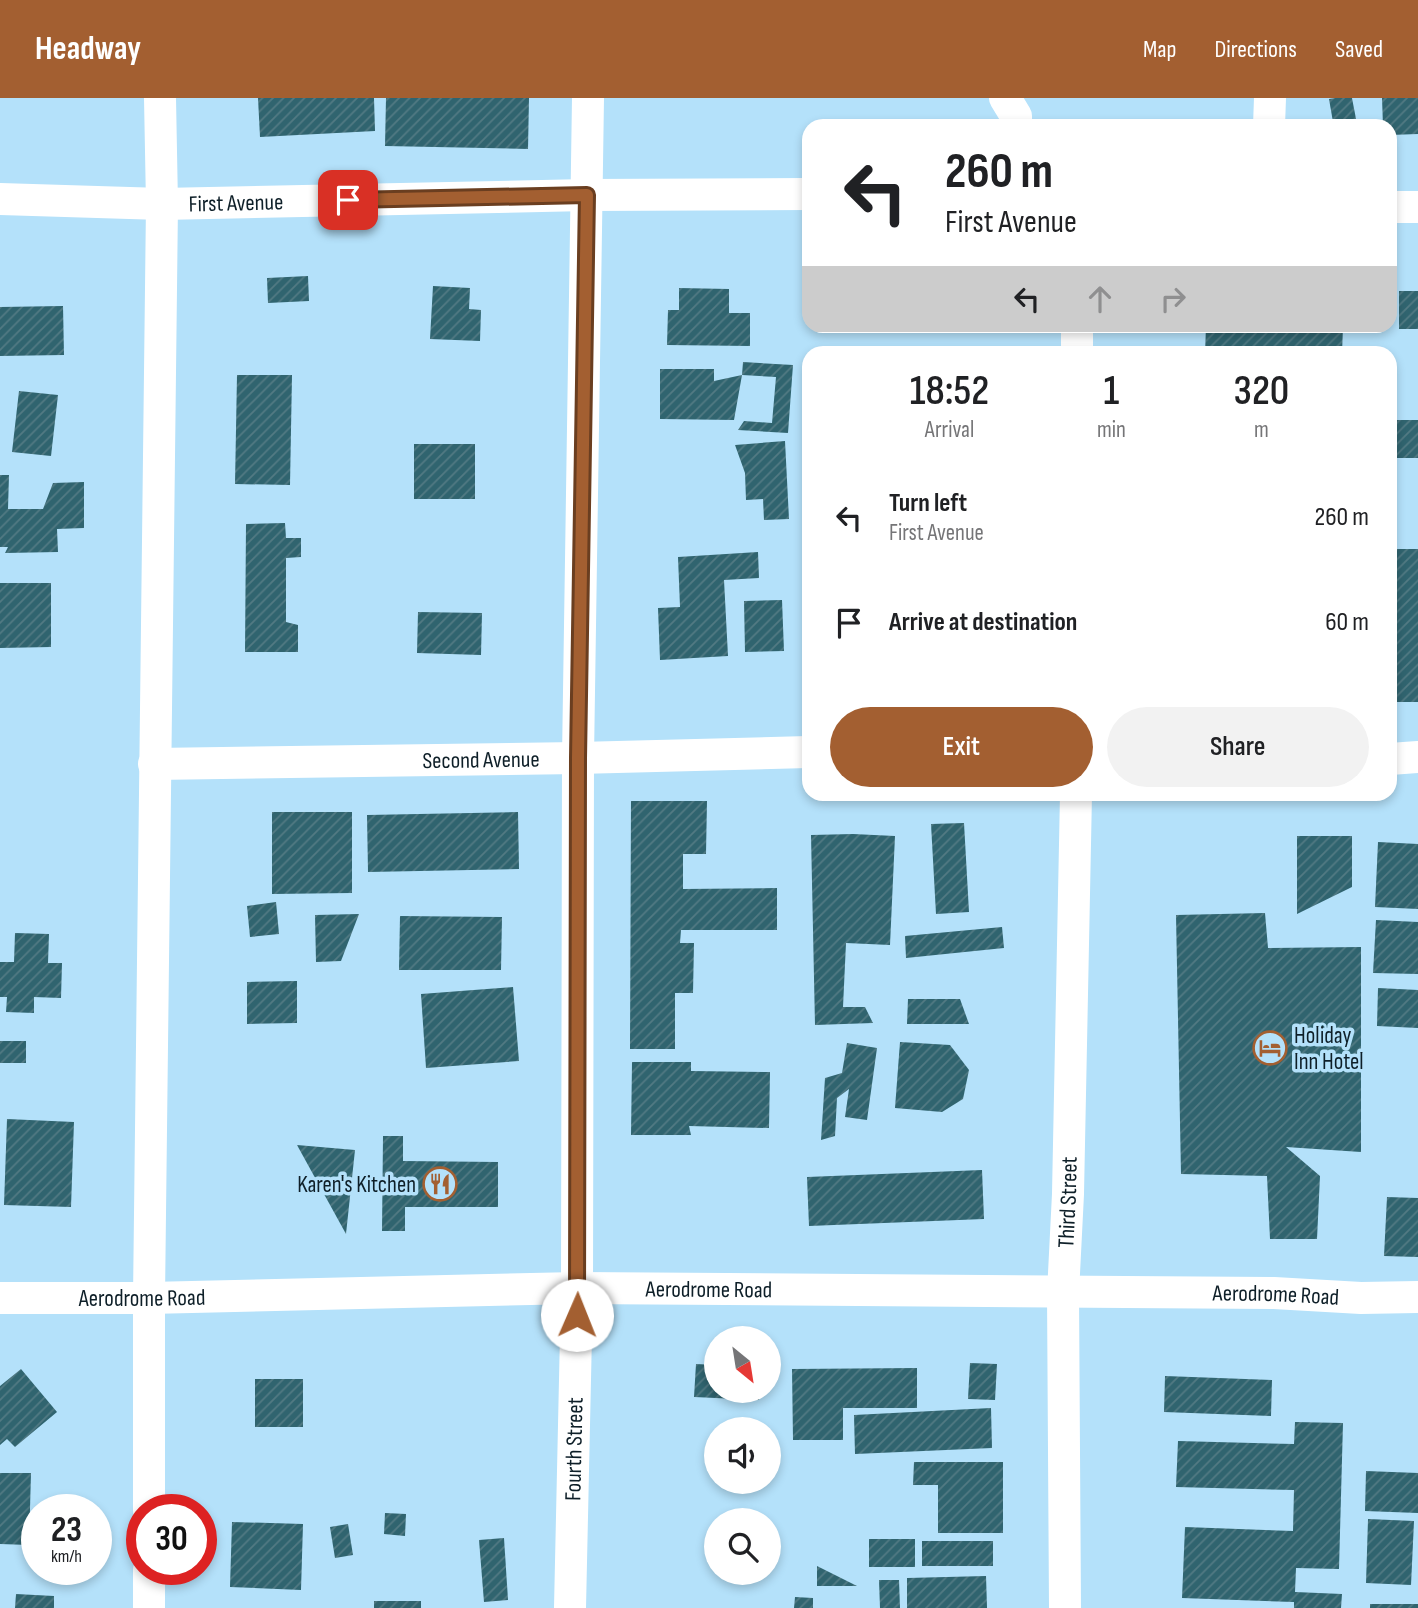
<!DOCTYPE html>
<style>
body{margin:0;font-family:"Sofia Sans Condensed",sans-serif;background:#f2f2f2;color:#202124;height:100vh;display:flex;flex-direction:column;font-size:26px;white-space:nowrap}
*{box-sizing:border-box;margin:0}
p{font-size:23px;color:#757577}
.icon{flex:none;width:38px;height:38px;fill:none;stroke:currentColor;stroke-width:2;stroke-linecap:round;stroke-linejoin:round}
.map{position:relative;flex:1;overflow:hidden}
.panel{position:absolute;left:802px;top:248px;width:595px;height:455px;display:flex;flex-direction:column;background:#fff;border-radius:21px;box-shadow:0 4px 10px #0003}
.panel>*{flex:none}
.top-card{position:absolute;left:802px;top:21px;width:595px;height:214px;border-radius:21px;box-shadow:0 4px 10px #0003;background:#fff;color:#202124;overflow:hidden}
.needle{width:46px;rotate:150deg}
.controls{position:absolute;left:704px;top:1228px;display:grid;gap:14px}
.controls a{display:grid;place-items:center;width:77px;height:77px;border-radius:50%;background:#fff;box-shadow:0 4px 10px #0003;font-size:35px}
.speed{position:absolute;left:21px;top:1396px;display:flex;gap:14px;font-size:35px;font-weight:700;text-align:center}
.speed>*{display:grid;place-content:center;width:91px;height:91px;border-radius:50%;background:#fff;box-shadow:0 4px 10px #0003;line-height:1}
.speed small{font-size:18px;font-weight:400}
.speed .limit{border:10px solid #d22;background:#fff;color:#111}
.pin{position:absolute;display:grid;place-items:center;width:60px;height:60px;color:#fff;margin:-30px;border-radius:14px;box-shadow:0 4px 10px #0006}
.me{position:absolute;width:77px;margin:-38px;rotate:1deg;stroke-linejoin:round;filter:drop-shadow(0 0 5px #0008)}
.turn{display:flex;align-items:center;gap:24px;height:147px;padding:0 28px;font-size:32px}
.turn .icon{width:91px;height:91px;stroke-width:2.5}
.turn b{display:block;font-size:49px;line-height:60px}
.lanes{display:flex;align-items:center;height:66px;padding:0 28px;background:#0003;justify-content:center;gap:35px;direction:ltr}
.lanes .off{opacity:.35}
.eta{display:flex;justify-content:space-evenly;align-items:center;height:119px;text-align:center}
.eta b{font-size:42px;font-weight:600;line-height:49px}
.cta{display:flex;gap:14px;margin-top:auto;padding:14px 28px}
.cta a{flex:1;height:80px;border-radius:42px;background:#a35f31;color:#fff;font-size:28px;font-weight:600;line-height:80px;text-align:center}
.cta a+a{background:#f2f2f2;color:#202124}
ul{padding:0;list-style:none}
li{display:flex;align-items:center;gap:21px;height:105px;padding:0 28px}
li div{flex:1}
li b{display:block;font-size:26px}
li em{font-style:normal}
header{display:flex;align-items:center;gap:42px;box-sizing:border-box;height:98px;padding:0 35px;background:#a35f31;color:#fff}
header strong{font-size:33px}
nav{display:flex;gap:38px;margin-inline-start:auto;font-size:24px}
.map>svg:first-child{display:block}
</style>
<header>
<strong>Headway</strong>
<nav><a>Map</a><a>Directions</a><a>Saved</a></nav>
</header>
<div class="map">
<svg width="1418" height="1510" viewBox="0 0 1418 1510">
<defs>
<pattern id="building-hatch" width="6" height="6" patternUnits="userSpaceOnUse" patternTransform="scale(1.75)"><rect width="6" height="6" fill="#30646f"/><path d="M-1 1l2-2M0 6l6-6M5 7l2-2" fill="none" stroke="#527a83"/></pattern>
</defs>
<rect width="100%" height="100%" fill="#b4e1fa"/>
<!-- building -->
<g fill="url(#building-hatch)">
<path d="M258,0H374L375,33L260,39Z"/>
<path d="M386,0H529L528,51L385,48Z"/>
<path d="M1335,0H1352L1356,21L1333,24L1329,1Z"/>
<path d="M1382,0H1418V36L1390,37V28H1383Z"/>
<path d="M308,178L309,203L268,205L267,180Z"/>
<path d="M433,188L470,190L469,211L481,212L480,243L430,241Z"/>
<path d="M679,190L729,191V215H750V248L667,247L668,212H679Z"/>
<rect x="1399" y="193" width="19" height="38"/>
<path d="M63,208L64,257L0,258V209Z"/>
<path d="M1206,228H1343L1342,256H1205Z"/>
<path d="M743,264L793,267L788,335L738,332L744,323L772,325L776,279L742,277Z"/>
<path d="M660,271H714V283L742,277L734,322L660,321Z"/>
<path d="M237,277H292L290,387L235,386Z"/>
<path d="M19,293L58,297L51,358L12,354Z"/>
<rect x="1390" y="322" width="28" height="38"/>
<path d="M785,343L789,421L764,422L763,401L746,402L745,375L735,347Z"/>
<rect x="414" y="346" width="61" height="55"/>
<path d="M0,377H9L8,411H43L53,385L84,384V430L57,431L58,454L5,455L8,449H0Z"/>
<path d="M285,425L286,440H301V459L286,460V524L298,527V554H245L246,426Z"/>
<rect x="1390" y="451" width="28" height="153"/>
<path d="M758,454L759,480L724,482L728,558L660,562L658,510L680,509L678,459Z"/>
<path d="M0,485H51V549L0,550Z"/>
<path d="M782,502L784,553L745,554L744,503Z"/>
<path d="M418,514L482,515L481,557L417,555Z"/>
<path d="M631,703H707L706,756H683V791L777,790V832H681L680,845H694L693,895H675V951H630Z"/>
<path d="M272,714H352V795L272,796Z"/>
<path d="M518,714L519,771L368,774L367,717Z"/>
<path d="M964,725L969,814L936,816L931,726Z"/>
<path d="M853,736L895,738L890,847L846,845L843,909H865L873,925L815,927L811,737Z"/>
<path d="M1297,738H1352V789L1297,816Z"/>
<path d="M1378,744L1418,746V811L1375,809Z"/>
<path d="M276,804L279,836L250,839L247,808Z"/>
<path d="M1265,815L1268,850L1361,849V1054L1286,1049L1320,1078L1317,1141H1270L1267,1078L1181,1076L1176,817Z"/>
<path d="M359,816L341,863L316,864L315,817Z"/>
<path d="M400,818L502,819L501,872H399Z"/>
<path d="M1376,822L1418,824V876L1373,875Z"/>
<path d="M1002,829L1004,850L906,860L905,838Z"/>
<path d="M15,835L49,836L48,865H62L61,900L34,899V915L6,914L7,899H0V864H14Z"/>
<path d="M297,883V925L247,926V884Z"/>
<path d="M513,889L519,963L426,970L421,896Z"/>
<path d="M1378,890L1418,892V930L1377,928Z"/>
<path d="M908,901H960L969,926H907Z"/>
<rect x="0" y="943" width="26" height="22"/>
<path d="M900,944L950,947L969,972L963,1001L942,1014L895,1010Z"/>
<path d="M847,945L877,950L867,1022L845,1019L849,991L837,1000L835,1038L821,1042L825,980L842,975Z"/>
<path d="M632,964H691V973L770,974L769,1030L689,1028L691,1037H631Z"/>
<path d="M7,1021L74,1024L71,1109L4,1107Z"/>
<path d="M383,1038H403V1063L498,1064V1109H405V1133H382Z"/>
<path d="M297,1047L355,1052L346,1136Z"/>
<path d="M982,1072L984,1121L809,1128L807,1079Z"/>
<path d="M1387,1099L1418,1100V1159L1384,1158Z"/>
<path d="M970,1265L997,1266L995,1302L968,1301Z"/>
<path d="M696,1266L716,1267V1293H760L759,1302L694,1299Z"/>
<path d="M917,1270V1310H843V1342H793L792,1271Z"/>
<path d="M21,1271L57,1314L15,1349L7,1341L0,1347V1288Z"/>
<path d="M1165,1278L1272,1282L1271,1318L1164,1314Z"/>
<rect x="255" y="1281" width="48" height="48"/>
<path d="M991,1310L992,1350L855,1356L854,1317Z"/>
<path d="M1295,1324L1343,1325L1339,1471L1296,1470L1295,1494L1342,1496L1341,1510H1294V1504L1182,1500L1185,1429L1293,1433L1294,1392L1176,1389L1178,1343L1294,1346Z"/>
<path d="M914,1364H1003V1435H938V1387H913Z"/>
<path d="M1366,1373L1418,1375V1415L1365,1413Z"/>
<path d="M0,1375H31L29,1447L0,1446Z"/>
<path d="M385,1415L406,1416L405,1438L384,1436Z"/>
<path d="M1368,1421L1414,1423L1411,1487L1366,1485Z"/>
<path d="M232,1424L303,1426L301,1492L230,1489Z"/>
<path d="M348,1426L353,1457L335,1460L330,1429Z"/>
<path d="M504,1440L508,1502L484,1504L479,1442Z"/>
<rect x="869" y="1441" width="46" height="28"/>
<rect x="922" y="1443" width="71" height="25"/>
<path d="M817,1468L857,1488H817Z"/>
<path d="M986,1478L987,1510H907V1480Z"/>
<path d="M879,1482H899L900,1510H880Z"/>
<path d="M16,1496L54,1498V1510H15Z"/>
<path d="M795,1499L813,1500V1510H794Z"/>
<rect x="374" y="1503" width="47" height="7"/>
<rect x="1370" y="1506" width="48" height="4"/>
</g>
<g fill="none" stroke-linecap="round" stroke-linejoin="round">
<!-- minor -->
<g stroke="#fff" stroke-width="32">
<path d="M1005,0L1016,18V28"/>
<path d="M1269,28L1270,0"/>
<path id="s1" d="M0,101L162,106L587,97L808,96"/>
<path d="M1390,109H1418"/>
<path d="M1077,228V256"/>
<path d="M1390,661L1418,659"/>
<path id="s2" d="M154,666L578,660L808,654"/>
<path id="s3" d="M0,1200H149L577,1190L1274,1195L1361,1200L1418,1199"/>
<path d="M149,1412V1200L162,106L160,0"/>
<path d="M149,1472V1510"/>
<path id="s4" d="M570,1510L577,1190L578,660L588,0"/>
<path id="s5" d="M1065,1510L1063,1195L1068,1096L1076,696"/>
</g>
</g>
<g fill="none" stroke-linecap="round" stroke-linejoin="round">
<defs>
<path id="route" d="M348,102L587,97L578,660L577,1217"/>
</defs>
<!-- route casing -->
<use href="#route" stroke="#6a3e20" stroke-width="18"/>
<!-- route -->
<use href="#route" stroke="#a35f31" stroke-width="12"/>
</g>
<!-- icons -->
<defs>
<symbol id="hotel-ring" viewBox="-11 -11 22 22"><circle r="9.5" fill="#b4e1fa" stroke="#a35f31" stroke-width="1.5"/><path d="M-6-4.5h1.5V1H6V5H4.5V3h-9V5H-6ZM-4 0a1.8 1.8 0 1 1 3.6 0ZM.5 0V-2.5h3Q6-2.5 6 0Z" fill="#a35f31"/></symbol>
<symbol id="restaurant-ring" viewBox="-11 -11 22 22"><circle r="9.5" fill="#b4e1fa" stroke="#a35f31" stroke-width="1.5"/><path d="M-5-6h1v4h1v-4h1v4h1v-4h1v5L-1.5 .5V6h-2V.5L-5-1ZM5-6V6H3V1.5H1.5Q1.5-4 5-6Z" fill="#a35f31"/></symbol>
</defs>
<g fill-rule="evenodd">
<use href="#hotel-ring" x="1251" y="931" width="38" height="38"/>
<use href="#restaurant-ring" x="421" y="1067" width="38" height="38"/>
</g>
<g text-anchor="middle" stroke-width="7" stroke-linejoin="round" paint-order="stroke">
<!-- street labels -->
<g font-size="23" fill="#0e1f28" stroke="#b4e1fa">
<text dy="8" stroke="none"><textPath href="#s1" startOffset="236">First Avenue</textPath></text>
<text dy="8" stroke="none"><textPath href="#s2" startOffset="327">Second Avenue</textPath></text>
<text dy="8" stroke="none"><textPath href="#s5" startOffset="406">Third Street</textPath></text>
<text dy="8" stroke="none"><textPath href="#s3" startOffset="709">Aerodrome Road</textPath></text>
<text dy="8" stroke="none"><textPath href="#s3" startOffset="1276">Aerodrome Road</textPath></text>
<text dy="8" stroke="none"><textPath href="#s3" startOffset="142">Aerodrome Road</textPath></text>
<text dy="8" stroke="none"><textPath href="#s4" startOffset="159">Fourth Street</textPath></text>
</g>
<!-- poi labels -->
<g font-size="23" fill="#0e1f28" stroke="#b4e1fa" text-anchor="start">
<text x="1294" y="945">Holiday<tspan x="1294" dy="26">Inn Hotel</tspan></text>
<text x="416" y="1094" text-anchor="end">Karen's Kitchen</text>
</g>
</g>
</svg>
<div class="controls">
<a><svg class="needle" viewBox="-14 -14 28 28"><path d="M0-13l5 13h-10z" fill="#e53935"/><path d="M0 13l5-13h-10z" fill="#757577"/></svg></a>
<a><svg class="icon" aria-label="sound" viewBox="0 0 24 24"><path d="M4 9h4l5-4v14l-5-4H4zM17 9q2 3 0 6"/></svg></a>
<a><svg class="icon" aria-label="search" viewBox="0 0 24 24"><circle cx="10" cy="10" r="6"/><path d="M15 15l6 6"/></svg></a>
</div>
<div class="speed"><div>23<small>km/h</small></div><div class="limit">30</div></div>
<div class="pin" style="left:348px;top:102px;background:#d93025"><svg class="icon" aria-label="arrive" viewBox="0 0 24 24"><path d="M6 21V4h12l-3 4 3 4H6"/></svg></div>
<svg class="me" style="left:577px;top:1217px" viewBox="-20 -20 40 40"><circle r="19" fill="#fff"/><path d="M0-13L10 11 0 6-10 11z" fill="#a35f31"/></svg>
<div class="top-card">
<div class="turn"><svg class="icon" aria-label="left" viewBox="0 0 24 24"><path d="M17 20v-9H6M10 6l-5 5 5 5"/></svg><div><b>260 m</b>First Avenue</div></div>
<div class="lanes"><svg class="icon" aria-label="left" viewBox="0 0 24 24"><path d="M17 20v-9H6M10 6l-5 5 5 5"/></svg><svg class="icon off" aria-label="ahead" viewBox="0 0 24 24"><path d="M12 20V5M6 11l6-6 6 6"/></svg><svg class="icon off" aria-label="right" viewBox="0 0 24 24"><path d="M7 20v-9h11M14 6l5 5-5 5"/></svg></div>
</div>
<section class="panel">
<div class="eta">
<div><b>18:52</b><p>Arrival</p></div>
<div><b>1</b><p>min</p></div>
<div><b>320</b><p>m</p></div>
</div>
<ul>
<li><svg class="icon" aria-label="left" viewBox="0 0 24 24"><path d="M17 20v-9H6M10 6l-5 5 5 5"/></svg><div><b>Turn left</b><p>First Avenue</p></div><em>260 m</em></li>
<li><svg class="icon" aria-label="arrive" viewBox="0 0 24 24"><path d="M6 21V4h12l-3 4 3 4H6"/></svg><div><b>Arrive at destination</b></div><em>60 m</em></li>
</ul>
<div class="cta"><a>Exit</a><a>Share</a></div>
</section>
</div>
